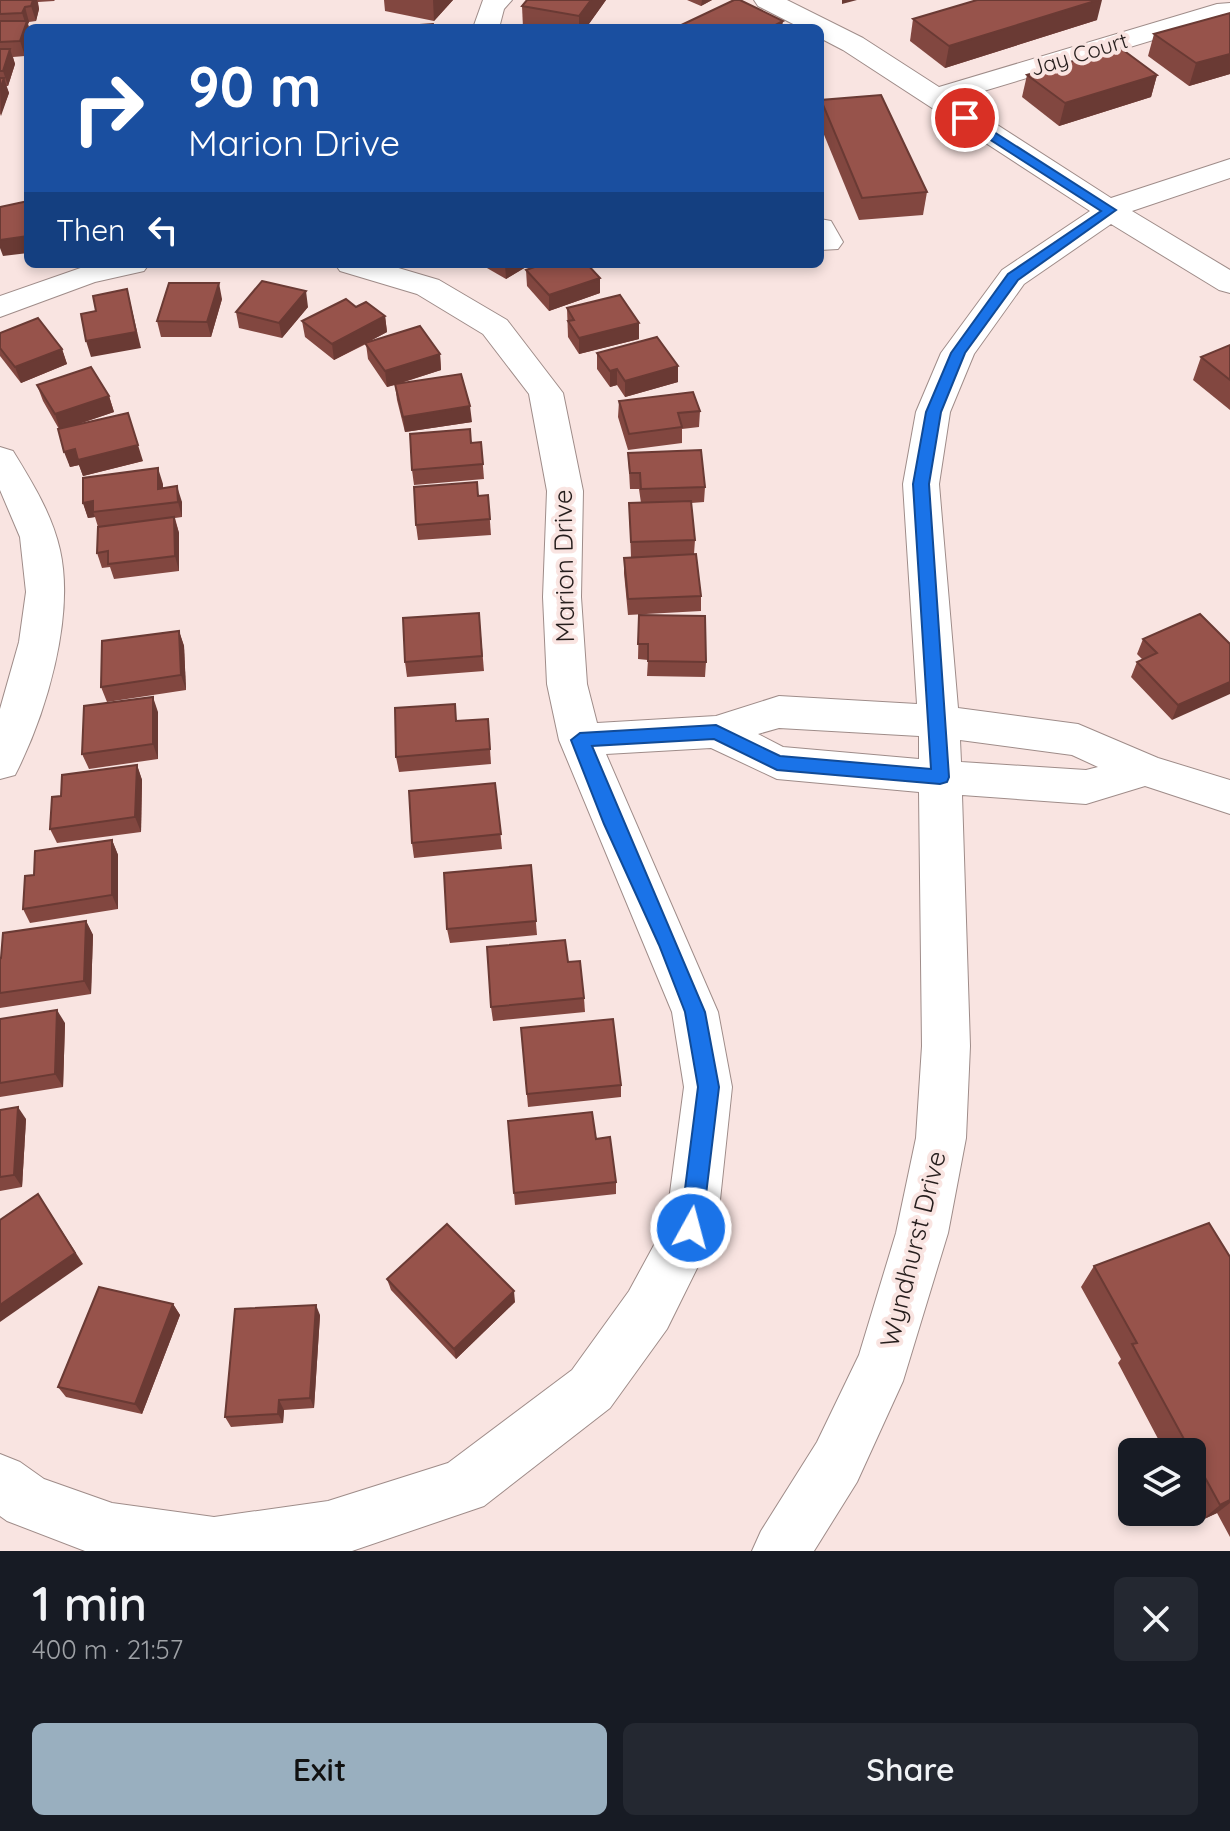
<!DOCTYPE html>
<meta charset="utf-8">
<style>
body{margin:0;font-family:Quicksand,sans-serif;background:#242831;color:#f1f3f6;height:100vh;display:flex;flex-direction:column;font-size:30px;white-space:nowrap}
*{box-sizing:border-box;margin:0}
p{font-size:26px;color:#9ea1a6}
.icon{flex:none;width:44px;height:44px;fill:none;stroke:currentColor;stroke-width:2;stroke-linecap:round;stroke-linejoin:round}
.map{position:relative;height:1551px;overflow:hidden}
.side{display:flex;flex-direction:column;background:#171b24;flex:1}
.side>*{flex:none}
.hud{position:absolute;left:24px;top:24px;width:800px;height:244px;border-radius:12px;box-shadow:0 4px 12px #0003;background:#1a4fa0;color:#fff;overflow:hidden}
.tools{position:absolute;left:1118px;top:1438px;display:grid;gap:16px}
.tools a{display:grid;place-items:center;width:88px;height:88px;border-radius:12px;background:#171b24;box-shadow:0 4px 12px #0003;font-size:40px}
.pin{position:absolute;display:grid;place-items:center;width:68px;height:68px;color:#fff;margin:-34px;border:4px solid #fff;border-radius:50%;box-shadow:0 2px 8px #0007}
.me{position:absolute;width:88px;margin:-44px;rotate:7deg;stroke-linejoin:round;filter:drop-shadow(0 0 6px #0008)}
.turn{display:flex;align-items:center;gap:28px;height:168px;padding:0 32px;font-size:36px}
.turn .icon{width:104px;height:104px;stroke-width:2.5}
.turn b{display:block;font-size:56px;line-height:68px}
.then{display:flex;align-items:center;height:76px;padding:0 32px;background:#0003;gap:16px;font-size:30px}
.round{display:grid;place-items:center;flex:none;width:84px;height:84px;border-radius:12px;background:#242831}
.summary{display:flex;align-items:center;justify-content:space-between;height:136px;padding:0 32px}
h1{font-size:48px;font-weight:600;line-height:60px}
.action{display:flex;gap:16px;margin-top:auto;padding:16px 32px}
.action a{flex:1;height:92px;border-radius:12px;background:#99afbf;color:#111;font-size:32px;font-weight:600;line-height:92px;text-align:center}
.action a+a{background:#242831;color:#f1f3f6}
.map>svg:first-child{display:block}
</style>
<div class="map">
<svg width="1230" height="1551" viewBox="0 0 1230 1551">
<rect width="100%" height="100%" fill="#f9e4e1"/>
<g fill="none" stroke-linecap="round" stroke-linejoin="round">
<defs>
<g id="minor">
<path d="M483,0H512L504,9L499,28H473Z"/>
<path d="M754,0H787L863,38L939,87L1217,4L1230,3V17L957,99L1111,198L1230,159V178L1132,211L1230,270V293L1219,290L1111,224L1024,284L974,354L950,412L939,484L958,708L1078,724L1158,758L1230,780V814L1145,786L1086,804L962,795L970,1046L966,1138L948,1233L903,1381L857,1482L814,1551H752L761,1531L817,1442L859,1355L896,1233L916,1138L922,1046L919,792L777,779L711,748L606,754L718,1012L732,1087L717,1228L667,1329L610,1408L484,1506L352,1551H85L7,1521L0,1516V1454L20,1462L44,1479L112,1503L214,1517L328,1501L448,1463L572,1370L629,1291L666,1223L684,1087L672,1012L559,740L547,684L543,597L547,491L529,394L483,334L417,294L340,271L335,264H385L439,280L507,320L563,393L583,491L581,597L587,684L597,723L716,716L779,696L917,704L903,484L916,412L941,353L1002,270L1090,211L843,50L820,38V28H801L758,6ZM779,728L919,736V759L783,747L758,734ZM960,740L1072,755L1098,767L1086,770L961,762Z"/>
<path d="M820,219L831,221L843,242L838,249L820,250Z"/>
<path d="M92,264H149L144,271L95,282L0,317V296Z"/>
<path d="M0,447L13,451C32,482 52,514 60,550C75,617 46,715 15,775L0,779V709L19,642L26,592L20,537L0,490Z"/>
</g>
</defs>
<!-- minor casing -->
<use href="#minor" stroke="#9f8c89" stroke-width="2"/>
<!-- minor -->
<use href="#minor" fill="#fff" fill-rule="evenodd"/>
</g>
<!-- wall -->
<g fill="#824740">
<path d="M0,0H55L54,1L38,2L39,9L36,21L29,22L28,24L29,28H28V46L25,56L13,57L15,64L8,86H6L9,93L0,116Z"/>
<path d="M384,0H453L434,21L385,11Z"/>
<path d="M606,0L586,28H523L522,6Z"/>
<path d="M687,0H712L701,6Z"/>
<path d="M1230,13V74L1189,86L1148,56L1154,34Z"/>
<path d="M913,19L1097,20L945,68L910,41Z"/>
<path d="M1027,75H1157L1151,97L1059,126L1022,97Z"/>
<path d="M821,100L927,192L923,215L859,220L820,125Z"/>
<path d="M480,264H531L506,279Z"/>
<path d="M526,270L600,278V293L549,311L527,286Z"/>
<path d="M222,299L211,337H161L157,321Z"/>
<path d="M308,307L282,338L239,328L236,312Z"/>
<path d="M356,307L385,316L387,332L368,342L440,354L441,370L398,384L472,422L405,432L397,400L395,385L387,387L368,359L366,344L334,360L305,337L302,321Z"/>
<path d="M567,308L639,323V339L579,354L568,337Z"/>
<path d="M0,333L62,349L67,364L21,383L0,356Z"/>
<path d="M1230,345V410L1193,380L1201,357Z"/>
<path d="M597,353L678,366V382L625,397L617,385L610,387L597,369Z"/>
<path d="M37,385L109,396L114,412L73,426L143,461L83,476L79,465L70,467L59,429L43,401Z"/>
<path d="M619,401L700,411L699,427L682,429V443L628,450L618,417Z"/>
<path d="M481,442L484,479L414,485L412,470L471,443Z"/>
<path d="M628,453L705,487L704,502L691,503L695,540L694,554L701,596V611L628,615L624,573V558L631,557L629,503H641L639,489H630Z"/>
<path d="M163,484V488L182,502V517L175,518L179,533V571L114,579L110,567L102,568L97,553L98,527L95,517L88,518L83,503Z"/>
<path d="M488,495L491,535L418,540L416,525L478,496Z"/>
<path d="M479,613L484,671L407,677L405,662Z"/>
<path d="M639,615L706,662L705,677L647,676L648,660L638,659Z"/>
<path d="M179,631L184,646L186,690L107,702L101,687Z"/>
<path d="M1143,639L1230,644L1172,720L1131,677L1137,662L1143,660L1137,654Z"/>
<path d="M158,712V759L89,769L82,754Z"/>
<path d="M488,719L491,764L399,772L396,757L457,721Z"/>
<path d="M137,765L142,780L141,832L57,843L50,829L61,796Z"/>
<path d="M495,783L502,849L414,858L412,843Z"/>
<path d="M112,840L118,855V909L30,923L23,909L34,875Z"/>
<path d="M531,865L537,935L450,943L447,929Z"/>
<path d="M86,921L93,935L91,994L0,1008V959Z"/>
<path d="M568,962L584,998L585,1012L493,1021L491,1007Z"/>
<path d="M0,1019L65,1023L63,1087L0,1097Z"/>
<path d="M521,1028L621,1085V1097L528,1107Z"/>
<path d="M0,1110L26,1119L22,1187L0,1191Z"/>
<path d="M616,1182V1194L515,1205L514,1193Z"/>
<path d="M1230,1257V1537L1217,1513L1202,1520L1192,1502V1452H1165L1118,1363L1121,1359L1081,1287L1094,1266Z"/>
<path d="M387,1279L515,1302L456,1359L391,1290Z"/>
<path d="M173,1304L180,1315L142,1414L66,1397L58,1387Z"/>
<path d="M320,1315L314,1408L284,1410L283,1423L231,1427L225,1417Z"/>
</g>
<!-- shaded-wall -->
<g fill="#6a3a34">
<path d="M33,0H37L39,9L36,21L31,6Z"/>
<path d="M433,0H453L434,21Z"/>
<path d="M591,0H606L586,28H579V16Z"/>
<path d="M702,0H712L701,6Z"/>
<path d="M842,0H857L842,4Z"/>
<path d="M1098,0H1102L1097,20L945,68L949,46Z"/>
<path d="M25,7L29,22L28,24L29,28H28V46L25,56L20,41L26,25L22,13Z"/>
<path d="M783,21L782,28H770Z"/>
<path d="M10,49L15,64L8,86L3,71Z"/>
<path d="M1230,54V74L1189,86L1196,63Z"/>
<path d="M1157,75L1151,97L1059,126L1065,103Z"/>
<path d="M4,78L9,93L1,116L0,89Z"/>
<path d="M28,236V253L3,256L0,248V240Z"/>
<path d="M505,264H531L506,279Z"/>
<path d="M600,278V293L549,311V295Z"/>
<path d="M219,283L222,299L211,337L207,322Z"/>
<path d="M127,289L141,348L91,357L86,341Z"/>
<path d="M306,291L308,307L282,338L279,323Z"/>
<path d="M385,316L387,332L334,360L332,344Z"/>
<path d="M639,323V339L579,354V338Z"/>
<path d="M62,349L67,364L21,383L15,367Z"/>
<path d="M440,354L441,370L387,387L385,371Z"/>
<path d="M678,366V382L625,397V381Z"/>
<path d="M617,369V385L610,387V371Z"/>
<path d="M109,396L114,412L60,430L55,414Z"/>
<path d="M470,406L472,422L405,432L403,417Z"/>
<path d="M138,445L143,461L83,476L79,465L70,467L64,452L75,449Z"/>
<path d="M158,468L163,484V504L158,489Z"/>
<path d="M177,486L182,502V517L178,502Z"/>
<path d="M93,501V512L95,517L88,518L83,503Z"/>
<path d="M174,517L179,533V571L175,556Z"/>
<path d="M179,631L184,646L186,690L181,675Z"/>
<path d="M1230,682V694L1172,720L1178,705Z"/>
<path d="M153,697L158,712V759L153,744Z"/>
<path d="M137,765L142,780L141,832L135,817Z"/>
<path d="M112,840L118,855V909L112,895Z"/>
<path d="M86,921L93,935L91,994L84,981Z"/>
<path d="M57,1010L65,1023L63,1087L55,1074Z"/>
<path d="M18,1107L26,1119L22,1187L14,1175Z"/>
<path d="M38,1194L83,1264L0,1322V1305Z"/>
<path d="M514,1291L515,1302L456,1359L454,1349Z"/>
<path d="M173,1304L180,1315L142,1414L135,1404Z"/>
<path d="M316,1305L320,1315L314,1408L310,1398Z"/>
<path d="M279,1400L284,1410L283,1423L278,1414Z"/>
<path d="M1230,1500V1503L1217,1513L1202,1520L1220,1505Z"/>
</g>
<!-- building -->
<g fill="#97534b" stroke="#6a3a34" stroke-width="2">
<path d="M0,0H33L31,6L25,7L22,13L0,14Z"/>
<path d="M527,0H591L579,16L522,6Z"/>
<path d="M734,0H740L783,21L770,28H675Z"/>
<path d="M977,0H1098L949,46L913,19Z"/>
<path d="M1230,13V54L1196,63L1154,34Z"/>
<path d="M0,21H27L20,41L0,42Z"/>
<path d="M433,24L434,28H376Z"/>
<path d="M1119,47L1157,75L1065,103L1027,75Z"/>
<path d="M0,49H10L3,71H0Z"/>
<path d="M0,78H4L0,89Z"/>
<path d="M881,95L927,192L862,198L821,100Z"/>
<path d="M28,201V236L0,240V207Z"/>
<path d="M543,264H587L600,278L549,295L526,270Z"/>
<path d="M262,281L306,291L279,323L236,312Z"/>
<path d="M169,283H219L207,322L157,321Z"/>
<path d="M127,289L136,332L86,341L81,314L96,311L93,296Z"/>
<path d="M620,295L639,323L579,338L568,321L574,320L567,308Z"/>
<path d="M346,299L356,307L366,302L385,316L332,344L302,321Z"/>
<path d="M38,318L62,349L15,367L0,348V333Z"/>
<path d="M420,326L440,354L385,371L365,343Z"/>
<path d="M657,337L678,366L625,381L617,369L610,371L597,353Z"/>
<path d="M1230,345V380L1201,357Z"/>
<path d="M91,367L109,396L55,414L37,385Z"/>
<path d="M461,374L470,406L403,417L395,384Z"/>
<path d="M693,392L700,411L678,413L682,427L629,434L619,401Z"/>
<path d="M128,413L138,445L78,460L75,449L64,452L58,429Z"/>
<path d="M470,429L471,443L481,442L483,464L412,470L410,434Z"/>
<path d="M701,450L705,487L641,489L640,473H630L628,453Z"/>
<path d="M158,468V489L177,486L178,502L93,512V501L83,503V478Z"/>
<path d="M477,482L478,496L488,495L490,519L416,525L414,487Z"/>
<path d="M691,501L695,540L631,542L629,503Z"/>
<path d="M174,517L175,556L108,564V551L97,553L98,527Z"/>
<path d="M696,554L701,596L628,599L624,558Z"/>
<path d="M479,613L482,656L405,662L403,618Z"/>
<path d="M1200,614L1230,644V682L1178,705L1137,662L1157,653L1143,639Z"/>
<path d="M639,615L705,616L706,662L648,661V644H638Z"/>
<path d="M179,631L181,675L101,687L102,641Z"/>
<path d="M153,697V744L82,754L84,706Z"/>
<path d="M455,704L456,721L488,719L490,749L396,757L395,708Z"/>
<path d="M137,765L135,817L50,829L52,797L61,796L62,775Z"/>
<path d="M495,783L501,834L412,843L409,791Z"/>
<path d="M112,840V895L23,909L25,876L34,875L35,851Z"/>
<path d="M531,865L536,921L447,929L444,873Z"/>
<path d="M86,921L84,981L0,993V959L1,958L3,933Z"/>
<path d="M565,940L568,962L580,961L584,998L491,1007L487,947Z"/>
<path d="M57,1010L55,1074L0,1083V1019Z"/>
<path d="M613,1019L621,1085L527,1094L521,1028Z"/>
<path d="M18,1107L14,1175L0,1177V1110Z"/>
<path d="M592,1112L596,1139L610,1137L616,1182L514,1193L508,1121Z"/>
<path d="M38,1194L75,1253L0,1305V1220Z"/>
<path d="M1209,1223L1230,1257V1500L1220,1505L1132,1344L1137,1343L1094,1266Z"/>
<path d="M447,1224L514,1291L454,1349L387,1279Z"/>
<path d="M99,1287L173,1304L135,1404L58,1387Z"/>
<path d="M316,1305L310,1398L279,1400L278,1414L225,1417L235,1309Z"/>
</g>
<!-- route -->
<path fill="#1a73e8" stroke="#114b97" stroke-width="2" d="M961,116H969L1116,210L1018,280L965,353L941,412L929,484L949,777L947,782L940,784L777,770L714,739L592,746L705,1012L719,1087L702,1228L699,1235L691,1239L683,1235L680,1228L698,1087L685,1012L659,945L604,824L571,740L580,733L716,725L780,756L931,769L913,484L926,412L951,353L1008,274L1101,211L961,121Z"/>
<g text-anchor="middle" stroke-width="8" stroke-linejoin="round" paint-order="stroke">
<!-- far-street labels -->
<g font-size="22" fill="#261e1d" stroke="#f9e4e1">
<text transform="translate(1079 54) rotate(-17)" y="8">Jay Court</text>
</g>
<!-- street labels -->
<g font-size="26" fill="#261e1d" stroke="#f9e4e1">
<text transform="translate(564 566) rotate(-91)" y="9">Marion Drive</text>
<text transform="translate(913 1249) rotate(-76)" y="9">Wyndhurst Drive</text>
</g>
</g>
</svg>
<div class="tools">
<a><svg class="icon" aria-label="layers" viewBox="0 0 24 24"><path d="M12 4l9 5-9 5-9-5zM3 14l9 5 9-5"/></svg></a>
</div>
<div class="pin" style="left:965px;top:118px;background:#d93025"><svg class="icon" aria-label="arrive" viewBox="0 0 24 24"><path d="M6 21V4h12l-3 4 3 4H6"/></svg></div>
<svg class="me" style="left:691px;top:1228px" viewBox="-20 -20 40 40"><circle r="17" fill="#1a73e8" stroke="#fff" stroke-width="3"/><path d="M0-11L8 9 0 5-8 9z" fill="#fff"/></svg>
<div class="hud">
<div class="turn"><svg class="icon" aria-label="right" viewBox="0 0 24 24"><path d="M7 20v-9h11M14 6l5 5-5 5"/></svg><div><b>90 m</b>Marion Drive</div></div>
<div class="then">Then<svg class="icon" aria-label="left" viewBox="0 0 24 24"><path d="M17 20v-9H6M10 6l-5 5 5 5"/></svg></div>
</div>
</div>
<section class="side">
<div class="summary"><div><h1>1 min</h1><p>400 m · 21:57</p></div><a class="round"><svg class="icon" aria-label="close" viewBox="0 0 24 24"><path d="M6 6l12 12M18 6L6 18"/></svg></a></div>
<div class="action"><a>Exit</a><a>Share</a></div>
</section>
